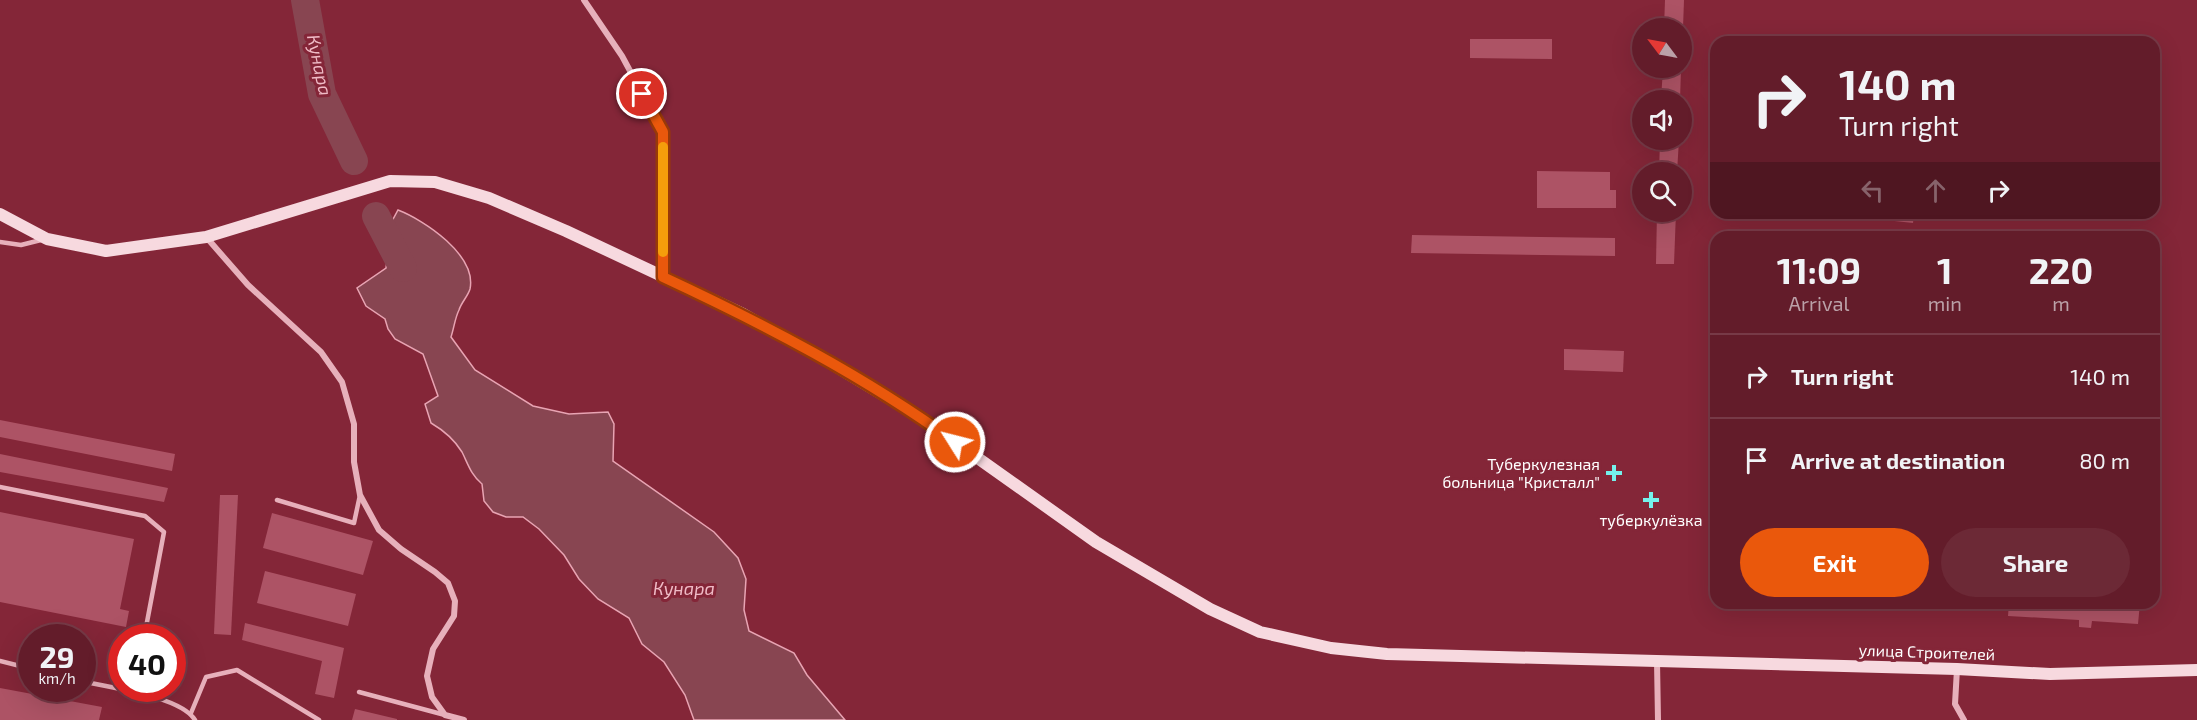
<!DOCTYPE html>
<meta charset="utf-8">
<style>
body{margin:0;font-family:"Exo 2",sans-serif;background:#6c2936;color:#f1f3f6;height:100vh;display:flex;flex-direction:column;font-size:22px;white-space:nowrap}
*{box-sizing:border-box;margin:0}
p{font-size:20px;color:#bba1a8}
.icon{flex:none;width:33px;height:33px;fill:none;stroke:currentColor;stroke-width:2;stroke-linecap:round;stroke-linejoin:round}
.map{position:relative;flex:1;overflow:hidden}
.details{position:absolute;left:1710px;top:231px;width:450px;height:378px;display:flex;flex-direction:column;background:#631c2a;border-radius:18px;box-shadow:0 6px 24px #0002,0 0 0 2px #773a47}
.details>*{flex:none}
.top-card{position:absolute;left:1710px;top:36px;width:450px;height:183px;border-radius:18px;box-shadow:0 6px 24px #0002,0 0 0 2px #773a47;background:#631c2a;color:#f1f3f6;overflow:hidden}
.needle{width:39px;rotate:302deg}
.fabs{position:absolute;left:1632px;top:18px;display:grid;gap:12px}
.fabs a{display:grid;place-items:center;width:60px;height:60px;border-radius:50%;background:#631c2a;box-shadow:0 6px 24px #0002,0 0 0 2px #773a47;font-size:30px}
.speed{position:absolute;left:18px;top:624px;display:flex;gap:12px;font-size:30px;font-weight:700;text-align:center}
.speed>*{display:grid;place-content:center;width:78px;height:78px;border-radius:50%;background:#631c2a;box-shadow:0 6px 24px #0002,0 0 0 2px #773a47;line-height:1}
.speed small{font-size:15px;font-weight:400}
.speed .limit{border:9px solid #d22;background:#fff;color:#111}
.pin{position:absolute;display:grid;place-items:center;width:51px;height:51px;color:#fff;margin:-26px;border:3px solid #fff;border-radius:50%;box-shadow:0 2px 6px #0007}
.me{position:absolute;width:66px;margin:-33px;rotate:306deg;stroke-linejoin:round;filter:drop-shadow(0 0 4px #0008)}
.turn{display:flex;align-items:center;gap:21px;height:126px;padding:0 30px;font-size:27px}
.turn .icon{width:78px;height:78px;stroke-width:2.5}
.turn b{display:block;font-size:42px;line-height:51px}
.lanes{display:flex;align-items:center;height:57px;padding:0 30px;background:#0003;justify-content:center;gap:30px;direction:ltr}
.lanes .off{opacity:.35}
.eta{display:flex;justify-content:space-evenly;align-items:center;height:102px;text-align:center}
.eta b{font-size:36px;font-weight:700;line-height:42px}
.button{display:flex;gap:12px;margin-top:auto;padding:12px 30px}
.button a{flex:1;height:69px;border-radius:36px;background:#ea580c;color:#fff;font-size:24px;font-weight:700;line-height:69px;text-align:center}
.button a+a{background:#6c2936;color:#f1f3f6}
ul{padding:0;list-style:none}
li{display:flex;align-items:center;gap:18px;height:84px;padding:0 30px;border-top:2px solid #773a47}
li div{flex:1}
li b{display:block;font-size:22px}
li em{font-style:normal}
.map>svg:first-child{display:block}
</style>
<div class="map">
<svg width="2197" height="720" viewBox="0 0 2197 720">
<rect width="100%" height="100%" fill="#842638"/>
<!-- water -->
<path fill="#884551" stroke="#e8a4b3" stroke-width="1.5" d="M398,210C424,220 477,255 470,289C468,296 461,303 459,310C455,318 454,328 451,337L475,370L533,406L569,414L608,412L614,424L613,461L714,532L738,558L746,579L744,610L749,631L794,653L807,675L845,720H694L685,695L664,662L642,644L629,618L598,599L579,579L564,555L539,529L523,517H506L493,512L484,501L482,484C471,475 468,464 462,452C454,439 443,430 431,423L425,404L438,396L423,354L395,339L388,329L385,319L366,306L357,288L386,268L388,253L384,236Z"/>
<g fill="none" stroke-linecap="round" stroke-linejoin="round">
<!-- river -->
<g stroke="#884551" stroke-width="28">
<path d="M305,0L322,94L354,161"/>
<path d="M376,216L403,268"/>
</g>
</g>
<!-- building -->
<g fill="#ad5365">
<path d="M1665,0H1684L1683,28H1664Z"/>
<path d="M1470,39H1552V59L1470,58Z"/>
<path d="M1663,68H1681L1680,100H1661Z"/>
<path d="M1660,140H1679L1677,172H1659Z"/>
<path d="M1537,171L1610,172V190H1616V208H1537Z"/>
<path d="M1657,212H1676L1674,264H1656Z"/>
<rect x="1833" y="213" width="26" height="5"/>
<path d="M1876,213H1914L1913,223L1876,219Z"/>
<path d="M1412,235L1615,238V256L1411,253Z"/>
<path d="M1564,349L1624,351L1623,372L1564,370Z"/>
<path d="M0,420L175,454L172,471L0,437Z"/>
<path d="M0,454L168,488L164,502L0,472Z"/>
<path d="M220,495H238L231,635L214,634Z"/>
<path d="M0,512L134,539L120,609L129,611L126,627L0,602Z"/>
<path d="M272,513L373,541L363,575L263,548Z"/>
<path d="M265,571L356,594L348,626L257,603Z"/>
<path d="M2009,603H2140L2138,624L2092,621L2091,628L2079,627V620L2008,616Z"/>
<path d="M245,623L344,648L334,698L315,694L322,661L242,640Z"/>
<path d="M0,688L102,707L99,720H0Z"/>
<path d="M355,709L397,719V720H352Z"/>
</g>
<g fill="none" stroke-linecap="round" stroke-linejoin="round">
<!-- lane -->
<g stroke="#e7b0bb" stroke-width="4.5">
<path d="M0,242L21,245L41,240"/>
<path d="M0,487L145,516L164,532L144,638"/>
<path d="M277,500L354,523L360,495"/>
<path d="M0,661L32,669"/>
<path d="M82,681C110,688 180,696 195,720"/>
<path d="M359,692L445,715"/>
<path d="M191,713L206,677L237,670L319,720"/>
</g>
<!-- street -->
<g stroke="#e7b0bb" stroke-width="6">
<path d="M584,0L622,56L663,132V276"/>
<path d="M207,238L248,285L321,352L342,382L354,424V462L360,495L379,530L401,549L435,572L448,583L455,601L454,616L433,649L427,676L432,697L445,715L464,720"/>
<path d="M1657,661L1658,720"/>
<path d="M1957,669L1955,704L1964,720"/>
</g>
<!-- secondary -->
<path stroke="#f7d9df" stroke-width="12" d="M0,214L47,239L106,251L206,237L390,181L435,182L489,198L566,231L743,314L832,364L920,417L1096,542L1210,609L1260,632L1331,648L1387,654L1957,669L2050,674L2197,670"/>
</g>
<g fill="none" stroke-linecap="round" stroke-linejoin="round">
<defs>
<path id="route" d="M642,94L663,132V277C764,324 864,376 955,442"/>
</defs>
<!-- route casing -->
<use href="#route" stroke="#983908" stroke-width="15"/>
<!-- route -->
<use href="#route" stroke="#ea580c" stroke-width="10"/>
<!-- slow -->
<path stroke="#f59e0b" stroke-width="10" d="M663,147V252"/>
</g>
<!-- markers -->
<g fill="#75f0eb" stroke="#842638" stroke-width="2">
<path d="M1611 464h6v6h6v6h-6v6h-6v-6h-6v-6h6z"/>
<path d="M1648 491h6v6h6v6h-6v6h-6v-6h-6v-6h6z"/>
</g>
<g text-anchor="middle" stroke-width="6" stroke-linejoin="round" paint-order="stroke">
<!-- poi labels -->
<g font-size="16" fill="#fff" stroke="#842638" text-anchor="end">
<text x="1600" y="470">Туберкулезная<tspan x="1600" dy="18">больница "Кристалл"</tspan></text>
<text x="1651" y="526" text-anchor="middle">туберкулёзка</text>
</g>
<!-- street labels -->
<g font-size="16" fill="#fff" stroke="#842638">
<text transform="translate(1927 652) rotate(2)" y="6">улица Строителей</text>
</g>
<!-- water labels -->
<g font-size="18" font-style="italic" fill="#efbbc6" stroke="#842638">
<text transform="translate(319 65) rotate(78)" y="6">Кунара</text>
<text x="684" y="595">Кунара</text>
</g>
</g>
</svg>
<div class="fabs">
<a><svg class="needle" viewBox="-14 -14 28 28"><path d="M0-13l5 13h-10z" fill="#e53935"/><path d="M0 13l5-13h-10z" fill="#bba1a8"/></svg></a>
<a><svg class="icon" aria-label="sound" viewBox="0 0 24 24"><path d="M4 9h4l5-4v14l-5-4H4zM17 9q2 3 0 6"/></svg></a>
<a><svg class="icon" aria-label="search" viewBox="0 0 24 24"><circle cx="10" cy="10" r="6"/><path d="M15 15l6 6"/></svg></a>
</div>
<div class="speed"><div>29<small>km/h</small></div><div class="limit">40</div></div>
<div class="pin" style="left:642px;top:94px;background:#d93025"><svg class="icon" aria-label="arrive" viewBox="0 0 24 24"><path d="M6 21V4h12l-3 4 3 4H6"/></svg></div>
<svg class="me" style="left:955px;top:442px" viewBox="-20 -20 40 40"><circle r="17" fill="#ea580c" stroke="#fff" stroke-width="3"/><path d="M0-11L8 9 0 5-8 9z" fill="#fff"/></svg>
<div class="top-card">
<div class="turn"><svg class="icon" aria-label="right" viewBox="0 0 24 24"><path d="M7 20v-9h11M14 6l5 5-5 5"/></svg><div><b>140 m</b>Turn right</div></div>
<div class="lanes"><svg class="icon off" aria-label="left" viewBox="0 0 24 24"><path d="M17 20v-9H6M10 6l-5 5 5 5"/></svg><svg class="icon off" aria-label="ahead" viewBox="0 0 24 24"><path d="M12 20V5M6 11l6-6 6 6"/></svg><svg class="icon" aria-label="right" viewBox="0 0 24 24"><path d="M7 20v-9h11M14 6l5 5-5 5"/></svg></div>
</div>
<section class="details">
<div class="eta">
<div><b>11:09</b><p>Arrival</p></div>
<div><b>1</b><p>min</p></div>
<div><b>220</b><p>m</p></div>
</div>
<ul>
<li><svg class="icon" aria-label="right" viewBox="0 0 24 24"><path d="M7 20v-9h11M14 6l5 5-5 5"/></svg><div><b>Turn right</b></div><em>140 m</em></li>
<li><svg class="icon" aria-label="arrive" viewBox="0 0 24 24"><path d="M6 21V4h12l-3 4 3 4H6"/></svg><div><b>Arrive at destination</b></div><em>80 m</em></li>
</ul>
<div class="button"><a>Exit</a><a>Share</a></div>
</section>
</div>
